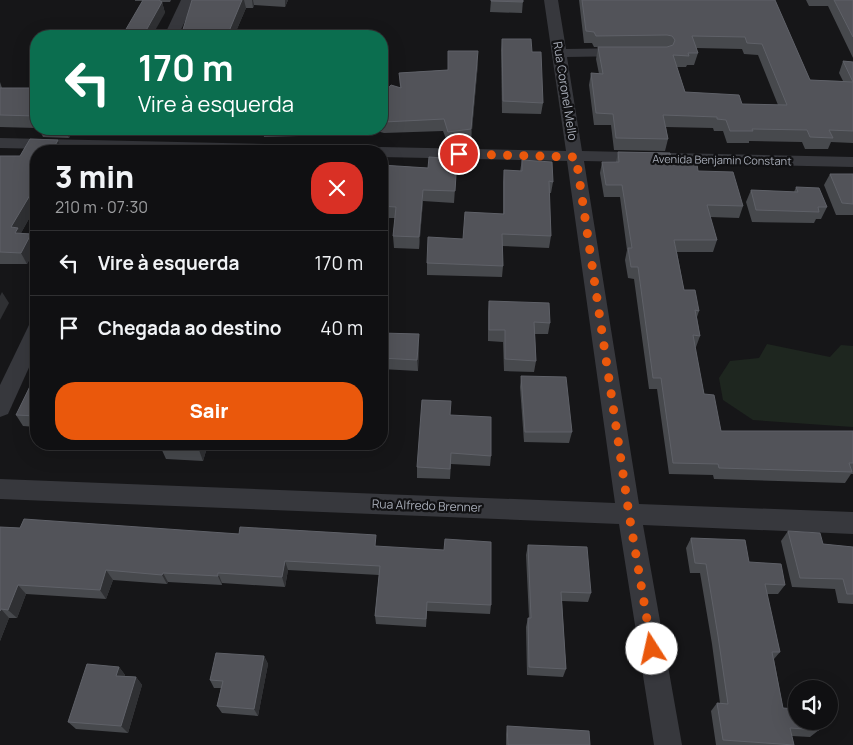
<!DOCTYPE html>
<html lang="pt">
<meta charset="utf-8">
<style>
body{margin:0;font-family:Manrope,sans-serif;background:#1e1e20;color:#f1f3f6;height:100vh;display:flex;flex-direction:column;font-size:19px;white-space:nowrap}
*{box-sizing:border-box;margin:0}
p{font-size:16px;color:#9c9d9f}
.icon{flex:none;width:28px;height:28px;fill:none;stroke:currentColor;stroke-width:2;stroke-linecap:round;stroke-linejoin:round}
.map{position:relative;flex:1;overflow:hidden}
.panel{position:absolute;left:30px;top:145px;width:358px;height:305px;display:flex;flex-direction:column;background:#101012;border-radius:20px;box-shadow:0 5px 20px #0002,0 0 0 1px #303032}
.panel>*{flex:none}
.banner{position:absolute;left:30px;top:30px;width:358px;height:105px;border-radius:20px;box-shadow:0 5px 20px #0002,0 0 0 1px #303032;background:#0b6e4f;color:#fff;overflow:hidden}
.fabs{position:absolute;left:788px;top:680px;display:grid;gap:10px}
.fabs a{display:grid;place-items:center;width:50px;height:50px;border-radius:50%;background:#101012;box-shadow:0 5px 20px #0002,0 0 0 1px #303032;font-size:25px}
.pin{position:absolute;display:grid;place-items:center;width:42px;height:42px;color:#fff;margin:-21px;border:2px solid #fff;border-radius:50%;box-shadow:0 1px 5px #0007}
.me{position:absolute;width:55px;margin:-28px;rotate:350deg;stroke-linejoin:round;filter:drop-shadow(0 0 4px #0008)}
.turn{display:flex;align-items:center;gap:18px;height:105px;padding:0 25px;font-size:22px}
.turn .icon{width:65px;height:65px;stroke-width:2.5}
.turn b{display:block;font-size:35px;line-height:42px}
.round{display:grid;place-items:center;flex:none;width:52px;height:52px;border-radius:20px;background:#1e1e20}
.summary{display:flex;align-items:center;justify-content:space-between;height:85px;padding:0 25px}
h1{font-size:30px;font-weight:800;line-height:38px}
.cta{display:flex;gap:10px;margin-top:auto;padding:10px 25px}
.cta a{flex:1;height:58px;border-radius:20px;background:#ea580c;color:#fff;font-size:20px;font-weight:800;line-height:58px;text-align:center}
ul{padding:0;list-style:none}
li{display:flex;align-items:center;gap:15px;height:65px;padding:0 25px;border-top:1px solid #303032}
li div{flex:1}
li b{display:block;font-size:19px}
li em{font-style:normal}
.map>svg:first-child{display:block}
</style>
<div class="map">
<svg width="853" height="745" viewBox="0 0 853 745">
<rect width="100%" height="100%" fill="#161618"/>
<!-- green -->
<path fill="#1e261f" d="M767,344L830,357L841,345L853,346V427L753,420L723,400L719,378L730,361L759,358Z"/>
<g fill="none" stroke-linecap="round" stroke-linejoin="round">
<!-- street -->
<g fill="#37383d" fill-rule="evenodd">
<path d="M181,0H195L178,36H164Z"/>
<path d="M544,0H558L566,49L626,48L631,49L633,52L631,55L626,56L567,57L582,151L853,157V167L584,161L639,504L853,512V534L643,525L682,745H654L619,524L0,499V479L615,503L567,161L381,157V151H373L375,148L381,147L566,151Z"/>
<path d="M0,138L352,146L358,147L360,151H142L0,148Z"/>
<path d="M36,322V352L8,414L0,417V385L29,325Z"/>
</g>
</g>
<!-- wall -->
<g fill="#47494d" fill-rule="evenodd">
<path d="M135,0H171L170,2H162L165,13L142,1H135Z"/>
<path d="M192,0H288L285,7L254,5L253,8H246L234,36H181Z"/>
<path d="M491,0H523L522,13L490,12Z"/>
<path d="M579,0H775L810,80L843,81L839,73L843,61L853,62V143L831,142L828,149H805L802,142L749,141V143H727L723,131H714L713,128L666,127L668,139L665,151L614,150L611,125H594L589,85L591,73L599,74L596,59L598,47H666H594L592,43H584ZM696,48L742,49L744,54L758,55L778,105L742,104L685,92L677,67H686L687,65H694L698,53Z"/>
<path d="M794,0H853V58L828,6H809L806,0Z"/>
<path d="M502,39L532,52L543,103L541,114L502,113L501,50Z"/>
<path d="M478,63L471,141L448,144L443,131L384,133L369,129H381V96L400,88L399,73L448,70Z"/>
<path d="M0,82L2,88H36V128L0,127Z"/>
<path d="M39,129H115V130L73,129L69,138L43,137Z"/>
<path d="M175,129H300L299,136L264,137L263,132Z"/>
<path d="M58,140L63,151H36V206L21,233L31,234L36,245V247L27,264H0V156H20Z"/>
<path d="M618,152L672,164L698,171L743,206L739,218L710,217L717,240L713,252H677L684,290L699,311L697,317L700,336L696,347H695L704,394L721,431H853V474H851L845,483L714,479L713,475L669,474L657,389H649L634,279L628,278L625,260L627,250L620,197H604L600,173L602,162H616Z"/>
<path d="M457,159L454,203L423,201L419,249L394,248L393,236L395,218H381V165L428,168Z"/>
<path d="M522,160L553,182L551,193H549L551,236L549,248L502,246L503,266L502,277L427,275V263L463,239L503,214V182L504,170L520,171Z"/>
<path d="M830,174H853V215H836L824,185Z"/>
<path d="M796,187L827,207L821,219H816L814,223L752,222L746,202L751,190L794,192Z"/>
<path d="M489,301L550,323L548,334H535L536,361L534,372L504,371L503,342L488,341V312Z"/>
<path d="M381,333L419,345L418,371L381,369Z"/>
<path d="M36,374V427L23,426L16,415Z"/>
<path d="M521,376L572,432L569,443L524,442L520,387Z"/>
<path d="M450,415L491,456L490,466L451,464L450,479L417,478V467Z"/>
<path d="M208,444L203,461L166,459L161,448Z"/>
<path d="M319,444H344L343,449L319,448Z"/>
<path d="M0,527L20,528L377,546L491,605L490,614L427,611L426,627L376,624L375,616L379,575L288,570L285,587L222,583V585L168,582L167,584L113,580L106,599L26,594L17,618H9L0,641Z"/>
<path d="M788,531L823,544L853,547V604L838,603L835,589L792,587L781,541Z"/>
<path d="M691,538L749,562L785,585L778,594H767L780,652L774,659L783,708L819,730L810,737L792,736L794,745H716L711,711L717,703H720L712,644L700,573H690L686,548Z"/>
<path d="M528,545L591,593L588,602L562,601L566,669L563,677L527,675L526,627L528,618H529L526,555Z"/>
<path d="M264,656L268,664L258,716L222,713L217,706L221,688H214L210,680Z"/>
<path d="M119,667L125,675V676L136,677L142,685L128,733L76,729L68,722Z"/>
<path d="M507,726L590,745H506V734Z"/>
</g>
<!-- shaded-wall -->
<g fill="#2f3033">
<path d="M242,0H244L246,8L234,36H227Z"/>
<path d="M252,0H253L254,5L253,8Z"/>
<path d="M285,0H288L285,7Z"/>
<path d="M162,2L165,13L152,36H143Z"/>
<path d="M478,51V63L471,141V129Z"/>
<path d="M65,129H73L69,138Z"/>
<path d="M58,140L63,151H52Z"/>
<path d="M36,185V206L21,233L24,239L21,245L11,227Z"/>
<path d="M423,190V201L419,249V237Z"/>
<path d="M31,234L36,245V247L27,264L21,253Z"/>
<path d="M2,292L9,303L0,320V296Z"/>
<path d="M419,334V345L418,371L417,360Z"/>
<path d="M201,444H208L203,461L199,450Z"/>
<path d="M285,561L288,570L285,587L282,577Z"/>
<path d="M106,570L113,580L106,599L100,590Z"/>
<path d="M163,573L168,582L167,584L162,575Z"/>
<path d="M218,573L222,583V585L218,576Z"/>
<path d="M18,585L26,594L17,618L8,610Z"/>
<path d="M1,609L9,618L0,641V611Z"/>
<path d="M264,656L268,664L258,716L254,709Z"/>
<path d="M119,667L125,675L123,684L116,676Z"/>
<path d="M136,677L142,685L128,733L121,726Z"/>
</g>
<!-- building -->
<g fill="#525359" stroke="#5f6168" fill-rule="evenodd">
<path d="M143,0H159L162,2L143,36H122Z"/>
<path d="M192,0H242L227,36H181Z"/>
<path d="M491,0H523V2L491,1Z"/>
<path d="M582,0H775L810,80L853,82V131L829,130L833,138L810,137L807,130L752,129L753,131H730L726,120L717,119V117L663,115L668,139L616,138L613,114L596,113L591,73L603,74L598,47H667L673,45L675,40L672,36L667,35L596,36L594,32L586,31ZM692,36L745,37L747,43L762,44L787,105L742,104L739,95L685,92L673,55L689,56L688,53H698Z"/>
<path d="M834,0H853V37Z"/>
<path d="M502,39H531L532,52H541L543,103L503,101Z"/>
<path d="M448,51H478L471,129L448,132L444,119L384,122L381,121V96L391,85L401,88L399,73L448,70Z"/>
<path d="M843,61L853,62V82Z"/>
<path d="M0,88H36V116L0,115Z"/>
<path d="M30,139L58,140L52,151H36V185L11,227L18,228L15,233L31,234L21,253L0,252V156H20Z"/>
<path d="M618,152L670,153L672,164H697L698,171L733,172L743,206L707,205L717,240H674L684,290H695L699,311L695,310L700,336L693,335L704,394L714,395L721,431H853V463H849L852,472L719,468L718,464L673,463L661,378H653L638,267H631L628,248H632L622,185H606L602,162H619Z"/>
<path d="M429,157L457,159L455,191L423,190L419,237L393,236L396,207L381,206V165L428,168Z"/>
<path d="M522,160L552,162L553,182L549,181L551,236L502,234L503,266L427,263L428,237L463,239L465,212L504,214V170L522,171Z"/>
<path d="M830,174H853V204L842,203Z"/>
<path d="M796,187L819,188L827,207H818L819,212L756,210L751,190L798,192Z"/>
<path d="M489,301L549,303L550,323L534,322L536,361L505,359V330H489Z"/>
<path d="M381,333L419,334L417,360L381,358Z"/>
<path d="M36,374V416L16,415Z"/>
<path d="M521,376L566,377L572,432H525Z"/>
<path d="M422,400L451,401L450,415L491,417V456L451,453L450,469L417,467Z"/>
<path d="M163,444H201L199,450L161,448Z"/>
<path d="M24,519L239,534L240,527L376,535L375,546L444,550L445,539L491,542V605L427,602L426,619L375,616L380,566L285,561L282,577L218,573V576L163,573L162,575L106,570L100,590L18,585L8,610L1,609L0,611V527L20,528Z"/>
<path d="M788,531L820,533L823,544L853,547V594H847L843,579L800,578Z"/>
<path d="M691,538L745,540L749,562L781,564L785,585L765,584L780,652H772L783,708L796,709V721H817L819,730L790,728L794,745L723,740L717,703L728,704L718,636L706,564L695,563Z"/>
<path d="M528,545L587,547L591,593L561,592L566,669L529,667L528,618H531Z"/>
<path d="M216,653L264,656L254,709L217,706L223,681L210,680Z"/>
<path d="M87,664L119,667L116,676L136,677L121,726L68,722Z"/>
<path d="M507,726L589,731L590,745H508Z"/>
</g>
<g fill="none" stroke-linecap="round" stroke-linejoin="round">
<!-- route -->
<path stroke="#ea580c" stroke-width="9" stroke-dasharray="0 16.2" d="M459,154L576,157L629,514L652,649"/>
</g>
<g text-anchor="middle" stroke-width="4.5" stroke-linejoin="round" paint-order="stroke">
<!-- far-street labels -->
<g font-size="11" fill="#a8adb8" stroke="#111113">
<text transform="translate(722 160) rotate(1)" y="4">Avenida Benjamin Constant</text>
</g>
<!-- street labels -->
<g font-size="12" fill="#a8adb8" stroke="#111113">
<text transform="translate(565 91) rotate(81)" y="4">Rua Coronel Mello</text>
<text transform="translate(427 506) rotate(2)" y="4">Rua Alfredo Brenner</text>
</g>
</g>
</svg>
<div class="fabs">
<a><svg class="icon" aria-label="sound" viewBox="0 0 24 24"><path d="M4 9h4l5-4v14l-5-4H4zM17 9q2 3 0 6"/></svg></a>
</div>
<div class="pin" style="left:459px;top:154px;background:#d93025"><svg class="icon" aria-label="arrive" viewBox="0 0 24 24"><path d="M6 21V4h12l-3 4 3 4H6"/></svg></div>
<svg class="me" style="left:652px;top:649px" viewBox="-20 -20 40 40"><circle r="19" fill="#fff"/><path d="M0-13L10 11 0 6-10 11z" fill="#ea580c"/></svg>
<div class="banner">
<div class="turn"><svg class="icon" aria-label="left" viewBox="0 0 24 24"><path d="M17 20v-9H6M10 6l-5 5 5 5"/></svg><div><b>170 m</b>Vire à esquerda</div></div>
</div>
<section class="panel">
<div class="summary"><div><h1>3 min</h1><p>210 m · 07:30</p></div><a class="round" style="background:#d93025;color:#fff"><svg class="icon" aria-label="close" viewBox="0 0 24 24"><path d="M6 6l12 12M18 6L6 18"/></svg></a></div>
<ul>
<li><svg class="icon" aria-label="left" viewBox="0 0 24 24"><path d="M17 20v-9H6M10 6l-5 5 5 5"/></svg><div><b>Vire à esquerda</b></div><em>170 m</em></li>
<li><svg class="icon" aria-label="arrive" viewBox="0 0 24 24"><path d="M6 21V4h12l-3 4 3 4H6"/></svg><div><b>Chegada ao destino</b></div><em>40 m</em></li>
</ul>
<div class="cta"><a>Sair</a></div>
</section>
</div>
